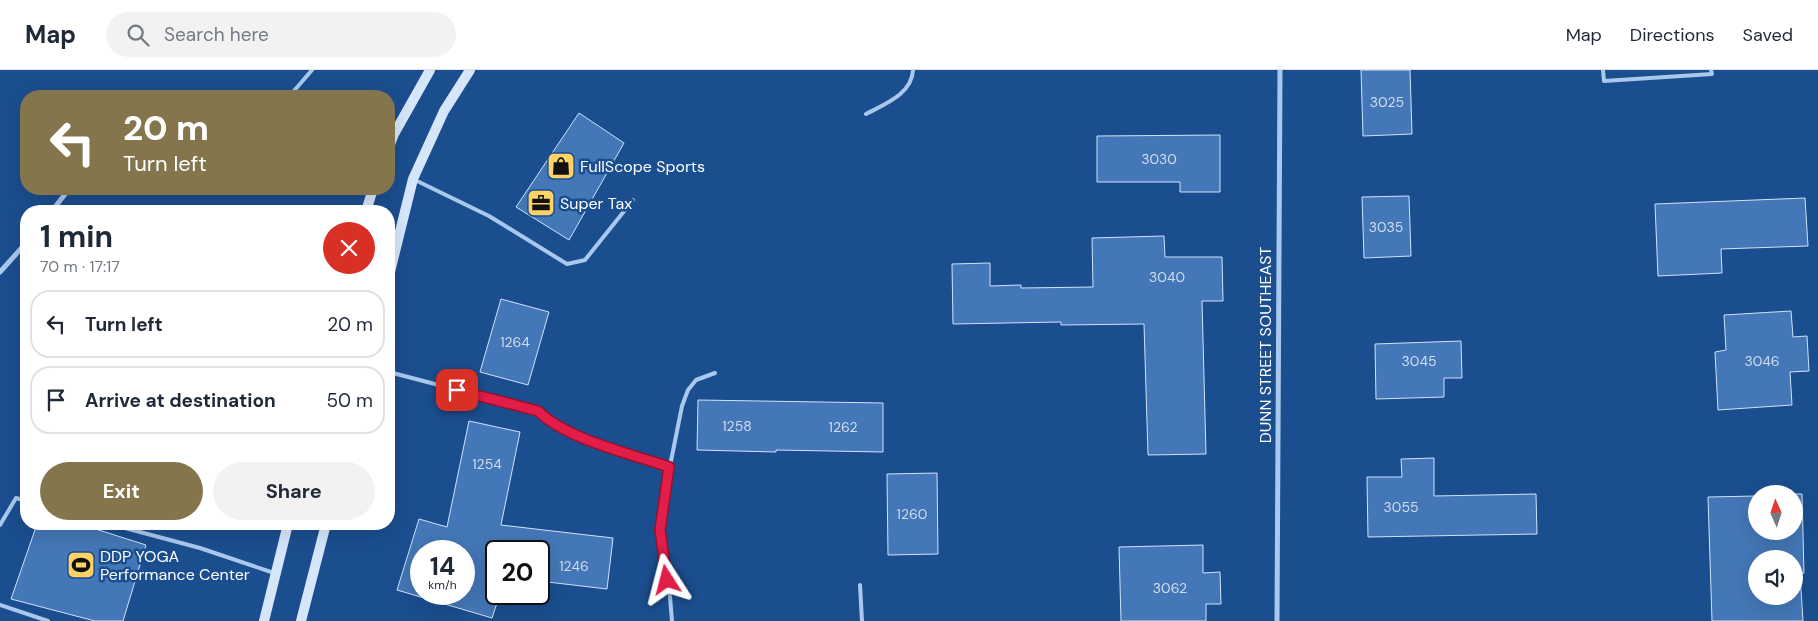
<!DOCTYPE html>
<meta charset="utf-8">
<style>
body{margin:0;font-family:"DM Sans",sans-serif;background:#f2f2f3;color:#1f2937;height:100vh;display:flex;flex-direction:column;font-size:19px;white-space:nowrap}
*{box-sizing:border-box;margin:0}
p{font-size:16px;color:#747a83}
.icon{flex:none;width:28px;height:28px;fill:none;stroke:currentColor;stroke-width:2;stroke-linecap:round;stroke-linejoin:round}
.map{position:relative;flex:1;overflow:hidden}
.sheet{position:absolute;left:20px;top:135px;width:375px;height:325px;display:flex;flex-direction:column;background:#fff;border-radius:20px;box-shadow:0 5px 20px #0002}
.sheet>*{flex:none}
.top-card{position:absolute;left:20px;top:20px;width:375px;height:105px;border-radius:20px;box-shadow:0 5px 20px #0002;background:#84754c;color:#fff;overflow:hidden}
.needle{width:32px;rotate:357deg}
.tools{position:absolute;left:1748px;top:415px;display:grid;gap:10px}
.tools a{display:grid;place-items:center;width:55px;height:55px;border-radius:50%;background:#fff;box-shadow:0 5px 20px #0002;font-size:25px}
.speed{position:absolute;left:410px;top:470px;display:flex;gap:10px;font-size:25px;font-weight:700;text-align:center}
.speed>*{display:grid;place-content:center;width:65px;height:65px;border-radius:50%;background:#fff;box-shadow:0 5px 20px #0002;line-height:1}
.speed small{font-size:12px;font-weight:400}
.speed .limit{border:2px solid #111;border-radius:8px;background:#fff;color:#111}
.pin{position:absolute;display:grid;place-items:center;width:42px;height:42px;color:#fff;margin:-21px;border-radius:10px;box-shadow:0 2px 8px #0006}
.me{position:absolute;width:55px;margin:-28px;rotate:351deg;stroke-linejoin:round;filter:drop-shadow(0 0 4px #0008)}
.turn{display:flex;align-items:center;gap:18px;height:105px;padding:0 20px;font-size:22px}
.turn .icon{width:65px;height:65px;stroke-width:2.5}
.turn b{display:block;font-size:35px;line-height:42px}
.round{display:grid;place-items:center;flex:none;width:52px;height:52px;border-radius:26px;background:#f2f2f3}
.summary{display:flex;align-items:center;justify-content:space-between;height:85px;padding:0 20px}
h1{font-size:30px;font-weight:700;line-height:38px}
.cta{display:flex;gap:10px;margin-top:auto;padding:10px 20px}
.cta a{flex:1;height:58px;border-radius:30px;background:#84754c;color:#fff;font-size:20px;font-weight:700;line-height:58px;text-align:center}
.cta a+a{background:#f2f2f3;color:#1f2937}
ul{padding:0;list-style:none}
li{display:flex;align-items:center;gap:15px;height:68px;margin:0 10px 8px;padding:0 10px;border:2px solid #e0e1e3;border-radius:20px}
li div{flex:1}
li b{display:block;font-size:19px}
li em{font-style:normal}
header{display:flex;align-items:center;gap:30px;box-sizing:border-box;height:70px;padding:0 25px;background:#fff;border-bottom:1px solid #e0e1e3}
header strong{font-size:24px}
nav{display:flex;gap:28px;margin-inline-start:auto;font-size:18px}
.search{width:350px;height:45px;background:#f2f2f3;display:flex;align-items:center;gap:12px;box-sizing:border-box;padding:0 18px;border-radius:28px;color:#747a83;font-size:19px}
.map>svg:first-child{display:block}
</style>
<header>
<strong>Map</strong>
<div class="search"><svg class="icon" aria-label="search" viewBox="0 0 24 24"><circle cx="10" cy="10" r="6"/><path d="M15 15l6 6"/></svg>Search here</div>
<nav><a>Map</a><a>Directions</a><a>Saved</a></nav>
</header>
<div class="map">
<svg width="1818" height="551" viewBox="0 0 1818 551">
<rect width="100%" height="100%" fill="#1b4e8f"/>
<!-- building -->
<g fill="#4477b7" stroke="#cfe3fa" fill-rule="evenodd">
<path d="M1361,0H1410L1412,64L1363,66Z"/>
<path d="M579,43L624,73L569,170L516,137Z"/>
<path d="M1220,65V122H1180V112H1097V66Z"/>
<path d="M1409,126L1411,186L1364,188L1362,127Z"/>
<path d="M1805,128L1808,176L1721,179L1722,203L1658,206L1655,134Z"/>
<path d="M1164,166L1165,187H1222L1223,231H1202L1206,384L1148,385L1144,254L1061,255V252L953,254L952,194L990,193V216L1021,215V218L1093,217L1092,168Z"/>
<path d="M501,229L549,242L528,315L480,302Z"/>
<path d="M1791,241L1793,267L1807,266L1809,301L1790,302L1792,335L1718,340L1715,282L1726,280L1724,245Z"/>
<path d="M1461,271L1462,308H1444V327L1376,329L1375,274Z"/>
<path d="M698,330L883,333V382L776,380V382L697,380Z"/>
<path d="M469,351L520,362L501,455L613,468L607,519L539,511V481H496V524H500L492,548L397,520L419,449L447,457ZM421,481H464V524H421Z"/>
<path d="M1434,388V426L1536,424L1537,464L1368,467L1367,407H1402L1401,389Z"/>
<path d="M937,403L938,484L888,485L887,404Z"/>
<path d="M1794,424H1802L1804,503L1800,504L1803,551H1712L1708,427L1756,426V461H1794ZM1756,489H1794V526H1756Z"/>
<path d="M37,454H80L146,475L123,551H95L11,529Z"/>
<path d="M1203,475V503L1220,502L1221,534H1206V551H1121L1119,477Z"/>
</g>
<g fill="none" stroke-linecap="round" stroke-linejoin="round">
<!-- service -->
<g stroke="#a9c8ee" stroke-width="4">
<path d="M1603,0L1604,11L1712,4L1711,0"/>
<path d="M221,26L293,22L312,0"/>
<path d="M866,44C885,34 912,24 913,0"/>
<path d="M413,109L489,146L567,194L585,190L633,130"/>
<path d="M389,302L538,341C568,370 629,383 669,397"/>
<path d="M110,454L200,478L274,503"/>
<path d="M0,455L16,428L26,431"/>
<path d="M860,515L862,551"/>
<path d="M0,535L48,551"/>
<path d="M672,551L670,527L660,460L663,431L682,336L688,320L696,310L715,303"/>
</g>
<!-- minor -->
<g stroke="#a9c8ee" stroke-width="5">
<path d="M52,141L69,119"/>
<path d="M0,202L26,173"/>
<path d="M1277,551L1280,0"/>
</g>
<!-- secondary -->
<g stroke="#d6e6fa" stroke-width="10">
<path d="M389,77L394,64L430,0"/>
<path d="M366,141L373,119"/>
<path d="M389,206L413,109L444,41L470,0"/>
<path d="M264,551L288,454"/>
<path d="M301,551L326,454"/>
</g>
</g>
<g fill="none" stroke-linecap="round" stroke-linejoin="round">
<defs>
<path id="route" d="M457,320L538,341C568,370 629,383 669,397L660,460L667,510"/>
</defs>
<!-- route casing -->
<use href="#route" stroke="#92132f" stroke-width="12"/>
<!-- route -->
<use href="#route" stroke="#e11d48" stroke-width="9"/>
</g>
<!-- icons -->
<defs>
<symbol id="shop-square" viewBox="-11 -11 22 22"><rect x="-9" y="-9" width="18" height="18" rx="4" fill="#ffd266" stroke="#1b4e8f"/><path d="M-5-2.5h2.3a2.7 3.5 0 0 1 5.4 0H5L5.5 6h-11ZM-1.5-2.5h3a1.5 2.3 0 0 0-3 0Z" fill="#111"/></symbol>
<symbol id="office-square" viewBox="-11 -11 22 22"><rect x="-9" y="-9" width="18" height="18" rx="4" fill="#ffd266" stroke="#1b4e8f"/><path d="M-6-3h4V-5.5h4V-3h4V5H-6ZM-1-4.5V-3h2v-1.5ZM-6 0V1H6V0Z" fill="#111"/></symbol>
<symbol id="stadium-square" viewBox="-11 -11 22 22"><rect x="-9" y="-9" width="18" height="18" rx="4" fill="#ffd266" stroke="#1b4e8f"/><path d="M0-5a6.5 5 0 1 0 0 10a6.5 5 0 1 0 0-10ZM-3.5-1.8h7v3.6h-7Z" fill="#111"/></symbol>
</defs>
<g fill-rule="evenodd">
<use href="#shop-square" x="545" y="80" width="32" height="32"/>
<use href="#office-square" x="525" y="117" width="32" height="32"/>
<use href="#stadium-square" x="65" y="479" width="32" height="32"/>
</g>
<g text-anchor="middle" stroke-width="5" stroke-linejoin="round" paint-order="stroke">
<!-- number labels -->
<g font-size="14" fill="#d0dded">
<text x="1387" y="37">3025</text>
<text x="1159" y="94">3030</text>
<text x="1386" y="162">3035</text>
<text x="1167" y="212">3040</text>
<text x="515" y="277">1264</text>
<text x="1419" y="296">3045</text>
<text x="1762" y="296">3046</text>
<text x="737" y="361">1258</text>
<text x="843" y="362">1262</text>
<text x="487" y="399">1254</text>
<text x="1401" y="442">3055</text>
<text x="912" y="449">1260</text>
<text x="574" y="501">1246</text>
<text x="1170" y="523">3062</text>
</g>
<!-- poi labels -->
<g font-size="16" fill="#fff" stroke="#1b4e8f" text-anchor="start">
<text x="580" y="102">FullScope Sports</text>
<text x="560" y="139">Super Tax</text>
<text x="100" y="492">DDP YOGA<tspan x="100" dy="18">Performance Center</tspan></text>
</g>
<!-- street labels -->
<g font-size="16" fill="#fff" stroke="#1b4e8f">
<text transform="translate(1265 275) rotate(-90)" y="6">DUNN STREET SOUTHEAST</text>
</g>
</g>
</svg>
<div class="tools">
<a><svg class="needle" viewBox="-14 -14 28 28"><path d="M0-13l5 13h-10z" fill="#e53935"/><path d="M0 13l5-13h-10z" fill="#747a83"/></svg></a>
<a><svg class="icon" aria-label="sound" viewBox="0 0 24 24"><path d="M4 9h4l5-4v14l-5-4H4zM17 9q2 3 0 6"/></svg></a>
</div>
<div class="speed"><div>14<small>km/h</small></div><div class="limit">20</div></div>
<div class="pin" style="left:457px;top:320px;background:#d93025"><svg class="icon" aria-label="arrive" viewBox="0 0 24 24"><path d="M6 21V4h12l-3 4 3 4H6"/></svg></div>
<svg class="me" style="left:667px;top:510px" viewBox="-20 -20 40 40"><path d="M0-17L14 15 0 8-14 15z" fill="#e11d48" stroke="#fff" stroke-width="4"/></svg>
<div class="top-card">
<div class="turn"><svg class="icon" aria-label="left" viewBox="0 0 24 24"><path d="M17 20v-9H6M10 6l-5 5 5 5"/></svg><div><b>20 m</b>Turn left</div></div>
</div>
<section class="sheet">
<div class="summary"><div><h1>1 min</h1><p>70 m · 17:17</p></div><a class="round" style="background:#d93025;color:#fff"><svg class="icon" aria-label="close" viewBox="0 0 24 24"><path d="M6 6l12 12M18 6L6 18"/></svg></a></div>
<ul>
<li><svg class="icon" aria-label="left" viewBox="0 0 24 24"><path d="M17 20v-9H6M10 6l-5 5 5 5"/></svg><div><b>Turn left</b></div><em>20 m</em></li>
<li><svg class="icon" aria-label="arrive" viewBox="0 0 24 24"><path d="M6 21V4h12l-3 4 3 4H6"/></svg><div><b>Arrive at destination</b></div><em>50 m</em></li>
</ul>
<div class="cta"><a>Exit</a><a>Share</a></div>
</section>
</div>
